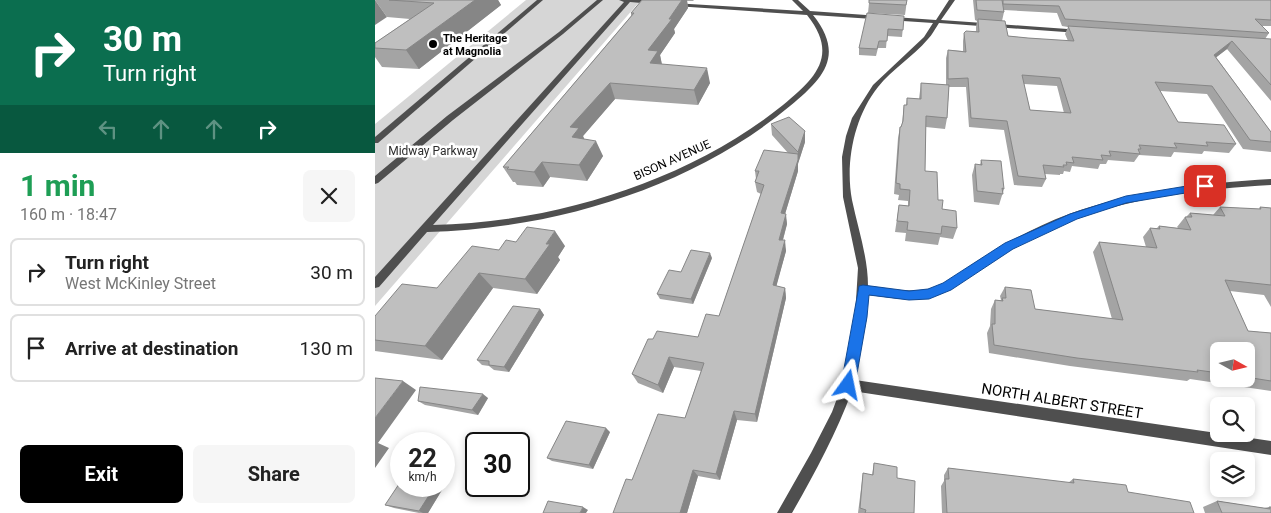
<!DOCTYPE html>
<meta charset="utf-8">
<style>
body{margin:0;font-family:Roboto,sans-serif;background:#f6f6f6;color:#222;height:100vh;display:flex;flex-direction:column;font-size:19px;white-space:nowrap}
*{box-sizing:border-box;margin:0}
p{font-size:16px;color:#767676}
.icon{flex:none;width:28px;height:28px;fill:none;stroke:currentColor;stroke-width:2;stroke-linecap:round;stroke-linejoin:round}
.map{position:relative;flex:1;overflow:hidden}
.details{display:flex;flex-direction:column;background:#fff;width:375px}
.details>*{flex:none}
.guide{background:#0b6e4f;color:#fff;overflow:hidden}
.needle{width:32px;rotate:98deg}
.tools{position:absolute;left:835px;top:342px;display:grid;gap:10px}
.tools a{display:grid;place-items:center;width:45px;height:45px;border-radius:8px;background:#fff;box-shadow:0 2px 8px #0003;font-size:25px}
.speed{position:absolute;left:15px;top:432px;display:flex;gap:10px;font-size:25px;font-weight:700;text-align:center}
.speed>*{display:grid;place-content:center;width:65px;height:65px;border-radius:50%;background:#fff;box-shadow:0 2px 8px #0003;line-height:1}
.speed small{font-size:12px;font-weight:400}
.speed .limit{border:2px solid #111;border-radius:8px;background:#fff;color:#111}
.pin{position:absolute;display:grid;place-items:center;width:42px;height:42px;color:#fff;margin:-21px;border-radius:10px;box-shadow:0 2px 8px #0006}
.me{position:absolute;width:55px;margin:-28px;rotate:12deg;stroke-linejoin:round;filter:drop-shadow(0 0 4px #0008)}
.turn{display:flex;align-items:center;gap:18px;height:105px;padding:0 20px;font-size:22px}
.turn .icon{width:65px;height:65px;stroke-width:2.5}
.turn b{display:block;font-size:35px;line-height:42px}
.lanes{display:flex;align-items:center;height:48px;padding:0 20px;background:#0003;justify-content:center;gap:25px;direction:ltr}
.lanes .off{opacity:.35}
.round{display:grid;place-items:center;flex:none;width:52px;height:52px;border-radius:8px;background:#f6f6f6}
.summary{display:flex;align-items:center;justify-content:space-between;height:85px;padding:0 20px}
h1{font-size:30px;font-weight:700;line-height:38px;color:#1e9e55}
.cta{display:flex;gap:10px;margin-top:auto;padding:10px 20px}
.cta a{flex:1;height:58px;border-radius:8px;background:#000;color:#fff;font-size:20px;font-weight:700;line-height:58px;text-align:center}
.cta a+a{background:#f6f6f6;color:#222}
ul{padding:0;list-style:none}
li{display:flex;align-items:center;gap:15px;height:68px;margin:0 10px 8px;padding:0 10px;border:2px solid #e0e0e0;border-radius:8px}
li div{flex:1}
li b{display:block;font-size:19px}
li em{font-style:normal}
main{display:flex;flex:1;min-height:0}
.map>svg:first-child{display:block}
</style>
<main>
<section class="details">
<div class="guide">
<div class="turn"><svg class="icon" aria-label="right" viewBox="0 0 24 24"><path d="M7 20v-9h11M14 6l5 5-5 5"/></svg><div><b>30 m</b>Turn right</div></div>
<div class="lanes"><svg class="icon off" aria-label="left" viewBox="0 0 24 24"><path d="M17 20v-9H6M10 6l-5 5 5 5"/></svg><svg class="icon off" aria-label="ahead" viewBox="0 0 24 24"><path d="M12 20V5M6 11l6-6 6 6"/></svg><svg class="icon off" aria-label="ahead" viewBox="0 0 24 24"><path d="M12 20V5M6 11l6-6 6 6"/></svg><svg class="icon" aria-label="right" viewBox="0 0 24 24"><path d="M7 20v-9h11M14 6l5 5-5 5"/></svg></div>
</div>
<div class="summary"><div><h1>1 min</h1><p>160 m · 18:47</p></div><a class="round"><svg class="icon" aria-label="close" viewBox="0 0 24 24"><path d="M6 6l12 12M18 6L6 18"/></svg></a></div>
<ul>
<li><svg class="icon" aria-label="right" viewBox="0 0 24 24"><path d="M7 20v-9h11M14 6l5 5-5 5"/></svg><div><b>Turn right</b><p>West McKinley Street</p></div><em>30 m</em></li>
<li><svg class="icon" aria-label="arrive" viewBox="0 0 24 24"><path d="M6 21V4h12l-3 4 3 4H6"/></svg><div><b>Arrive at destination</b></div><em>130 m</em></li>
</ul>
<div class="cta"><a>Exit</a><a>Share</a></div>
</section>
<div class="map">
<svg width="896" height="513" viewBox="0 0 896 513">
<rect width="100%" height="100%" fill="#fff"/>
<!-- green -->
<path fill="#d6d6d6" d="M151,0H266L0,306V124Z"/>
<g fill="none" stroke-linecap="round" stroke-linejoin="round">
<!-- minor -->
<g fill="#4f4f4f" fill-rule="evenodd">
<path d="M162,0H168L3,143H0V137Z"/>
<path d="M244,0H273L281,2L278,4L255,2L58,225C178,223 314,181 408,105C441,78 464,55 432,15L300,6L298,5V3L428,11L417,0H423L435,11L561,20L574,0H580L566,20L706,30L707,31L704,33L564,23C560,29 557,35 553,39C538,57 517,69 503,87C479,117 470,163 477,200C483,229 493,257 493,286C512,288 533,293 553,289C574,285 591,267 609,257C636,240 664,225 694,214C759,191 827,183 896,179V185C827,189 757,197 692,222C665,233 639,247 615,263C594,275 577,293 553,298C533,302 512,297 492,295V317L480,380L896,441V455L477,391C461,434 440,473 417,513H402L436,453L457,412L467,385L480,317L483,268L468,197L467,157L471,136L477,118L498,85L549,37L558,23L438,15C470,55 449,78 415,106C317,188 178,229 52,232L4,287L0,288V277L249,2Z"/>
</g>
<!-- tertiary -->
<path fill="#4f4f4f" fill-rule="evenodd" d="M222,0H228L188,34L78,120L3,183L0,184V176L72,116L184,32Z"/>
</g>
<!-- wall -->
<g fill="#a4a4a4" fill-rule="evenodd">
<path d="M0,0H123L126,5L44,69L7,67L0,57V43L35,19L12,17Z"/>
<path d="M267,0H319L318,1H312L313,8L299,29L300,33L285,55L287,64L335,83L323,105L240,99L208,136L209,139L228,156L212,181L175,177L168,187L142,185L140,182H138L128,167L256,16V13Z"/>
<path d="M532,0L530,15L493,13L494,3Z"/>
<path d="M598,0H896V26H887L894,33L890,39H896V101L852,49L841,57L896,132V152L868,149L832,94L785,91L803,122L861,144L854,153L829,151L827,154L799,152L796,157L764,155L759,162L733,160L731,164H725L723,169L697,166L695,172L689,171L688,174H685V175L670,174L671,179L667,187L639,185L629,130L594,127L591,87H574L572,118L570,129L551,127L550,171L567,209L582,228L578,239L565,237L563,245L530,241L531,233L520,232L524,205L533,206V201L523,200L524,195L519,194L523,138L525,127H526L527,124L529,105H531L532,98L544,99L546,83L571,85V58L573,50L588,51V41L589,33L601,31V27L602,21L600,20ZM629,10L682,13L687,26L693,27L690,34L693,41L653,38L633,36L627,21L629,12ZM649,84L682,86L689,113L655,110Z"/>
<path d="M529,16L527,37L512,36L511,48H503L501,56L484,55V48Z"/>
<path d="M396,124L430,131V142L423,163V171L410,214L412,224L408,240L411,251L401,286L410,288L411,298L382,422L362,420L345,480L323,476L312,513H238L257,480L310,418L326,371L299,367L288,393L263,383L257,374L278,339L323,337L344,316L386,194L382,192L380,182L381,179L380,171L413,153L397,135Z"/>
<path d="M606,160L629,189L624,205L599,202L597,175L600,164L605,165Z"/>
<path d="M845,207L884,209L885,207L896,208V307L889,295L855,291L873,331L896,333V391L815,379L812,381L695,366L614,353L612,333L615,326L616,309L620,300H626L625,296L630,287L660,309L737,319L718,252L724,242L771,247L768,237L775,228H782L784,226L803,228L802,227L810,217H811L815,213L838,215ZM844,351H871V379H844Z"/>
<path d="M190,246L183,257L185,260L162,294L118,288L67,360L0,351V316L62,288L124,250Z"/>
<path d="M337,258L318,304L285,299L282,294L306,272Z"/>
<path d="M165,309L169,315L134,372L119,370L114,366L107,365L102,360Z"/>
<path d="M113,398L103,415L50,405L43,401Z"/>
<path d="M235,432L218,469L177,461L172,458Z"/>
<path d="M499,463L522,478L539,513H483L488,473L497,475Z"/>
<path d="M573,468L693,483L698,479L753,492L819,513H567L566,486L569,481V475Z"/>
<path d="M76,475L53,513H44L19,508L10,505Z"/>
<path d="M842,501L889,508L894,507L896,513H830L828,507Z"/>
</g>
<!-- shaded-wall -->
<g fill="#868686">
<path d="M0,0L12,17L0,25Z"/>
<path d="M100,0H123L126,5L44,69L31,50Z"/>
<path d="M307,0H312L313,8L299,29L300,33L285,55L287,66L275,63L273,50Z"/>
<path d="M857,41L852,49L834,63L839,55Z"/>
<path d="M332,68L335,83L323,105L319,90Z"/>
<path d="M235,83L240,99L208,136L211,143L197,137L195,127Z"/>
<path d="M430,131V142L423,164V152Z"/>
<path d="M221,141L228,156L212,181L204,165Z"/>
<path d="M423,160V171L407,224L406,213Z"/>
<path d="M167,162L175,177L168,187L159,172Z"/>
<path d="M411,214L412,224L405,250L404,240Z"/>
<path d="M180,231L190,246L183,257L185,260L162,294L150,279L171,244Z"/>
<path d="M410,240L411,251L399,295L398,285Z"/>
<path d="M335,253L337,258L318,304L316,299Z"/>
<path d="M104,273L118,288L67,360L50,346Z"/>
<path d="M410,288L411,298L382,422L380,414Z"/>
<path d="M165,309L169,315L134,372L129,367Z"/>
<path d="M294,357L299,367L288,393L283,385Z"/>
<path d="M28,381L41,390L3,443L14,448L0,468V418Z"/>
<path d="M108,394L113,398L103,415L97,410Z"/>
<path d="M359,411L362,420L345,480L341,474Z"/>
<path d="M231,428L235,432L218,469L214,465Z"/>
<path d="M318,470L323,476L312,513H305Z"/>
<path d="M69,471L76,475L53,513H48L44,511L60,486H69Z"/>
<path d="M208,507L213,510L211,513H205Z"/>
</g>
<!-- building -->
<g fill="#bfbfbf" stroke="#868686" fill-rule="evenodd">
<path d="M14,0H100L31,50L0,48V43L59,3Z"/>
<path d="M267,0H307L294,19H297L273,50L283,51L275,63L332,68L319,90L235,83L195,127L204,128L197,137L221,141L204,165L167,162L159,172L132,169L134,167H128L259,13H256Z"/>
<path d="M494,0H532L531,5L494,3Z"/>
<path d="M601,0H627L629,12L602,10Z"/>
<path d="M628,0H896V20L880,19L894,33L690,19L684,6L628,4Z"/>
<path d="M492,13L529,16L528,30L513,29L512,41H504L502,49L484,48Z"/>
<path d="M603,19L630,21L633,36L653,38L699,41L693,26L896,39V85L857,41L839,55L896,132V142L875,140L837,86L780,82L803,122L849,125L861,144L831,142L833,146L799,143L802,148L764,145L766,149H763L765,154L734,151L736,156L726,155L728,160L697,157L699,163L691,162L692,165H688L689,167L668,165L671,179L643,176L632,121L596,118L593,78L573,79V50L591,52L589,33L591,31L604,32ZM647,75L685,78L696,113L655,110Z"/>
<path d="M546,83L574,85L572,118L551,116L550,171L562,172L563,200H568L567,209L581,211L582,228L567,226L566,234L532,230L533,222L522,221L524,205L534,206L535,190L525,189V184L521,183L525,127H526L528,121L529,105H532V98L546,99Z"/>
<path d="M414,117L430,131L423,152L396,124Z"/>
<path d="M389,150L423,154V160L406,213L411,214L404,240H410L398,285L410,288L380,414L359,411L341,474L318,470L305,513H238L251,479L257,480L283,414L310,418L329,363L294,357L283,385L257,374L273,339H278L282,331L323,337L331,314L344,316L389,185L380,182L384,171H380Z"/>
<path d="M606,160L626,161L629,189L627,188L628,194L602,191L600,164L607,165Z"/>
<path d="M845,207L886,209L885,207L896,208V285L850,280L873,331L896,333V381L871,377V351H844V373L822,370L823,372L702,358L619,345L617,324H620V300L628,301L627,298H631L630,287L656,290L660,309L748,320L724,242L782,248L775,228L785,229L784,226L816,230L810,217H817L815,213L850,216Z"/>
<path d="M152,227L180,231L171,244H175L150,279L104,273L50,346L0,340V316L27,284L62,288L97,246L124,250L131,240L141,242Z"/>
<path d="M316,250L335,253L316,299L282,294L294,270L306,272Z"/>
<path d="M138,306L165,309L129,367L114,365V361L102,360Z"/>
<path d="M0,378L28,381L0,418Z"/>
<path d="M45,387L108,394L97,410L43,401Z"/>
<path d="M191,421L231,428L214,465L172,458Z"/>
<path d="M499,463L522,467V478L540,481L539,513H490L491,510L485,508L488,473L498,475Z"/>
<path d="M573,468L699,483L698,479L751,485L753,492L815,502L819,513H572L570,479H574Z"/>
<path d="M26,481V486H60L44,511L10,505Z"/>
<path d="M173,501L208,507L205,513H168Z"/>
<path d="M842,501L895,509L894,507H896V513H847Z"/>
</g>
<!-- route -->
<path fill="#1a73e8" stroke="#114b97" d="M830,183L834,184V189L751,203L702,219L638,249L576,290L554,299L534,300L494,295L492,317L480,385L478,390L473,392L468,390L466,385L484,286L488,285L534,291L553,289L568,283L630,243L695,214L751,196Z"/>
<!-- markers -->
<circle fill="#000" stroke="#fff" stroke-width="2" cx="58" cy="44" r="5"/>
<g text-anchor="middle" stroke-width="5" stroke-linejoin="round" paint-order="stroke">
<!-- far-poi labels -->
<g font-size="11" font-weight="bold" fill="#000" stroke="#fff" text-anchor="start">
<text x="68" y="42">The Heritage<tspan x="68" dy="13">at Magnolia</tspan></text>
</g>
<!-- park labels -->
<g font-size="12" fill="#2d2d2d" stroke="#fff">
<text x="58" y="155">Midway Parkway</text>
</g>
<!-- street labels -->
<g font-size="12" fill="#000" stroke="#fff">
<text transform="translate(297 160) rotate(-24)" y="4">BISON AVENUE</text>
</g>
<!-- near-street labels -->
<g font-size="15" fill="#000" stroke="#fff">
<text transform="translate(687 401) rotate(9)" y="5">NORTH ALBERT STREET</text>
</g>
</g>
</svg>
<div class="tools">
<a><svg class="needle" viewBox="-14 -14 28 28"><path d="M0-13l5 13h-10z" fill="#e53935"/><path d="M0 13l5-13h-10z" fill="#767676"/></svg></a>
<a><svg class="icon" aria-label="search" viewBox="0 0 24 24"><circle cx="10" cy="10" r="6"/><path d="M15 15l6 6"/></svg></a>
<a><svg class="icon" aria-label="layers" viewBox="0 0 24 24"><path d="M12 4l9 5-9 5-9-5zM3 14l9 5 9-5"/></svg></a>
</div>
<div class="speed"><div>22<small>km/h</small></div><div class="limit">30</div></div>
<div class="pin" style="left:830px;top:186px;background:#d93025"><svg class="icon" aria-label="arrive" viewBox="0 0 24 24"><path d="M6 21V4h12l-3 4 3 4H6"/></svg></div>
<svg class="me" style="left:473px;top:385px" viewBox="-20 -20 40 40"><path d="M0-17L14 15 0 8-14 15z" fill="#1a73e8" stroke="#fff" stroke-width="4"/></svg>
</div>
</main>
